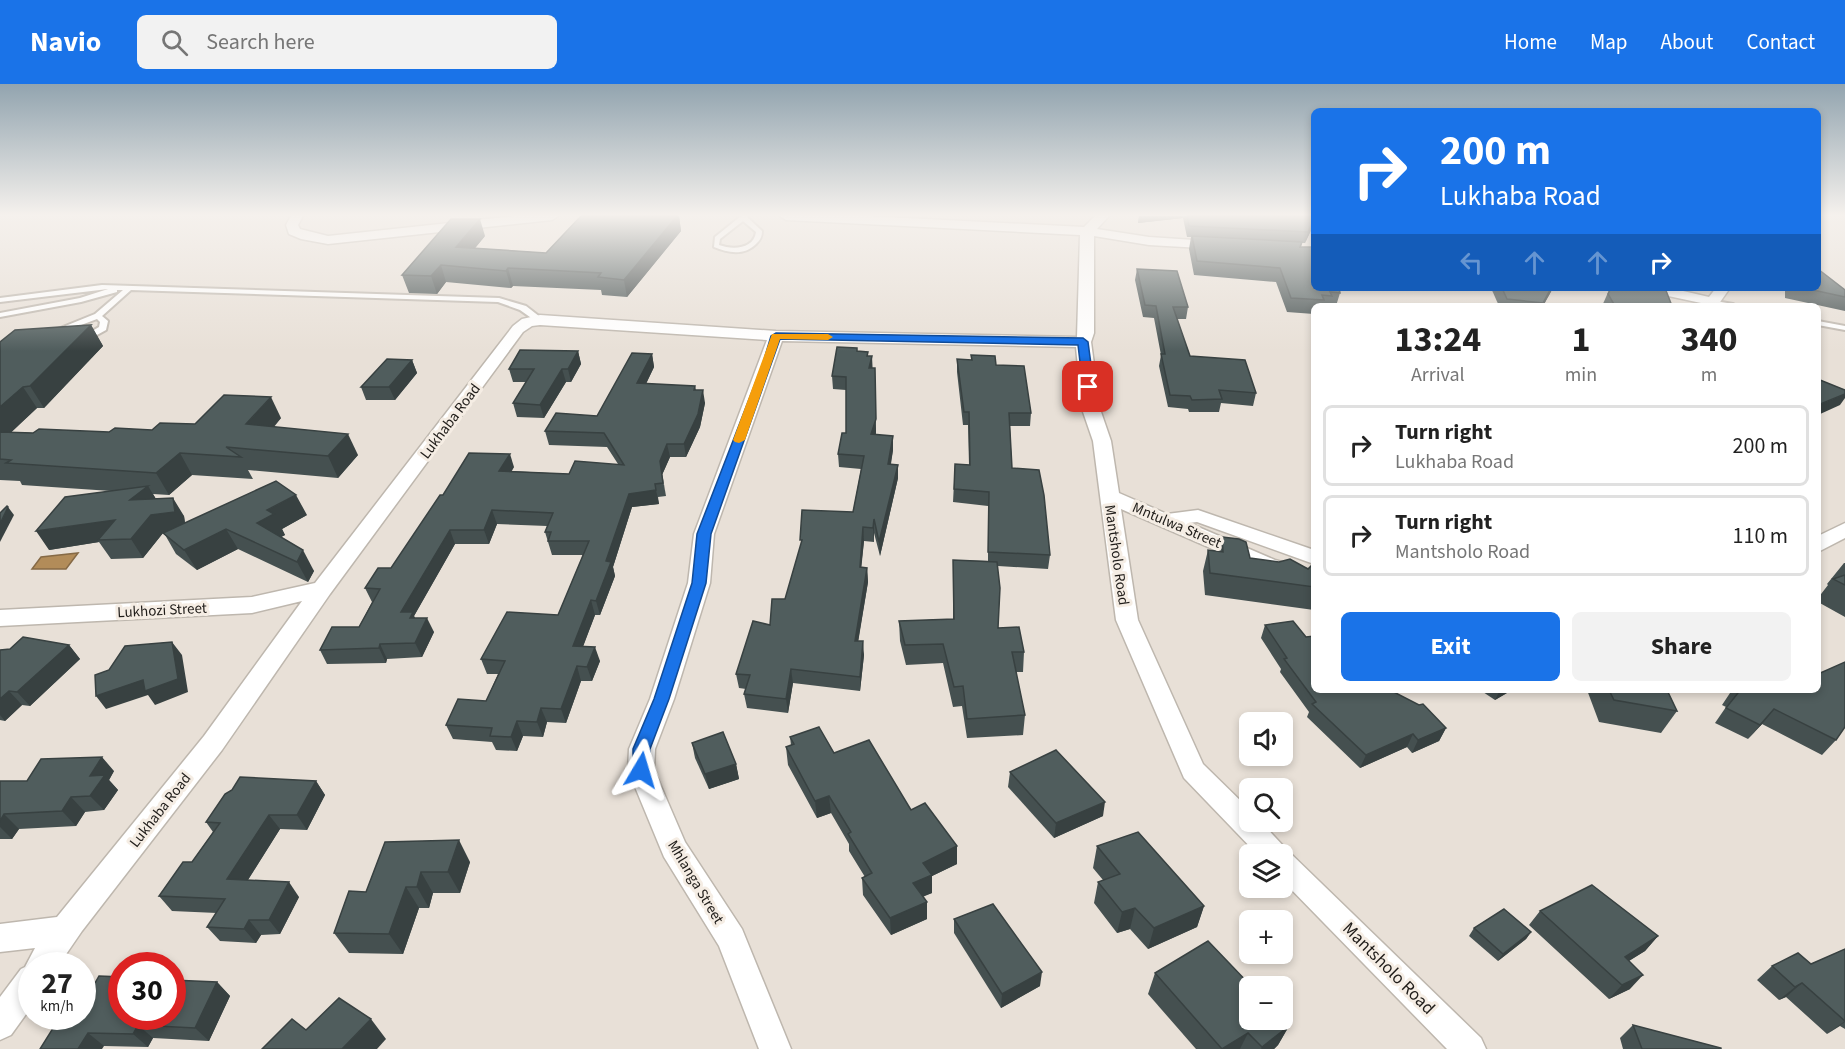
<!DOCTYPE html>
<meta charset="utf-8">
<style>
body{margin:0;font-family:"Source Sans 3",sans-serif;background:#f2f2f2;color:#222;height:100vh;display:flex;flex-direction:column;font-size:22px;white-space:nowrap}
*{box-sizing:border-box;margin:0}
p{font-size:20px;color:#767676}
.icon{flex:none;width:33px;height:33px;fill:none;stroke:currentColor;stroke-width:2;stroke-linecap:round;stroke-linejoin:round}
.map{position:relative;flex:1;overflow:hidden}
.drawer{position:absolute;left:1311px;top:219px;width:510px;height:390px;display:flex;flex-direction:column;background:#fff;border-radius:9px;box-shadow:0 3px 9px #0003}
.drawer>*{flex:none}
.guide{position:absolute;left:1311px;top:24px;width:510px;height:183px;border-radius:9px;box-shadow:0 3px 9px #0003;background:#1a73e8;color:#fff;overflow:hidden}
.controls{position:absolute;left:1239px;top:628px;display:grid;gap:12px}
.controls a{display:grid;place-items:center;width:54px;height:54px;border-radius:9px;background:#fff;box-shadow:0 3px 9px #0003;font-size:30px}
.speed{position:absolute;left:18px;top:868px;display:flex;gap:12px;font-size:30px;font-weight:700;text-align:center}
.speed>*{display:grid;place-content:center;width:78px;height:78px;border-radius:50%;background:#fff;box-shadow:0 3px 9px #0003;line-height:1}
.speed small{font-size:15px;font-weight:400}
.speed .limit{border:9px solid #d22;background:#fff;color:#111}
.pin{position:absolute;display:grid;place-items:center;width:51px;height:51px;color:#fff;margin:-26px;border-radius:12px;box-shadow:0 3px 9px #0006}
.me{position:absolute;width:66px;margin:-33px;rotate:7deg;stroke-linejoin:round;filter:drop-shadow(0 0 4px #0008)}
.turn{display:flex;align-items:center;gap:21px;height:126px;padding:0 30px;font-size:27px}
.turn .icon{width:78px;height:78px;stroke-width:2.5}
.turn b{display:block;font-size:42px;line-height:51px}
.lanes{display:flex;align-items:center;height:57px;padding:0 30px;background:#0003;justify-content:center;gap:30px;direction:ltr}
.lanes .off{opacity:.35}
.eta{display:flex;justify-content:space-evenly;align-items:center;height:102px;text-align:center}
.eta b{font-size:36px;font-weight:700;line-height:42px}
.cta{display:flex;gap:12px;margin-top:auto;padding:12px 30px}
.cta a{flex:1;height:69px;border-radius:9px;background:#1a73e8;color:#fff;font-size:24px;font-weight:700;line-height:69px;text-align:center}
.cta a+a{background:#f2f2f2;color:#222}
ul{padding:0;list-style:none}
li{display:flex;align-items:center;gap:18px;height:81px;margin:0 12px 9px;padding:0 18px;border:3px solid #e0e0e0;border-radius:9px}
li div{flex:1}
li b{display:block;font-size:22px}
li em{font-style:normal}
header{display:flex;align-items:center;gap:36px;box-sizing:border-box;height:84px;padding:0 30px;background:#1a73e8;color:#fff}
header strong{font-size:28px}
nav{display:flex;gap:33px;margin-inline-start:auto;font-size:21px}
.search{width:420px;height:54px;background:#f2f2f2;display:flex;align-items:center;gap:15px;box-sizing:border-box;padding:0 21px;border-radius:9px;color:#767676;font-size:22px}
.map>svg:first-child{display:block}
</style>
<header>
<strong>Navio</strong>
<div class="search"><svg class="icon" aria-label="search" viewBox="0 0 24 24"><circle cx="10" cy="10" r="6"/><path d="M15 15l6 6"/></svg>Search here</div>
<nav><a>Home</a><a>Map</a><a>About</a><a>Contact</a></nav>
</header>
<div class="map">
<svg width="1845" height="965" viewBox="0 0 1845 965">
<rect width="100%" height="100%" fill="#e8e0d7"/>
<!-- water -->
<path fill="#b28c59" stroke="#866a46" stroke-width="1.5" d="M78,469L66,485H32L41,473Z"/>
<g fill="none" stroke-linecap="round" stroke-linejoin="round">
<defs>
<g id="service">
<path d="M741,132H748L747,133L762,147C762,153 760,156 756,160C744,172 728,169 714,163L715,153ZM743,137L756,148C754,165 733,166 719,161L720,155Z"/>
<path d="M102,201L499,214L526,222L544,236L537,238L520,226L498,218L131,206L102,232L108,237L106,246L86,257H80L79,255L99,243L100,238L97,235L60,249H54L53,247L95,230L123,206H117V208L81,218L0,233V229L80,214L108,205L0,218V214Z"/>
<path d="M1710,216L1733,220L1737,222L1713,220H1710Z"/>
<path d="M1818,237L1845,242V246L1818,241Z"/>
</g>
<g id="minor">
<path d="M291,132H303L298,141L300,145L328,152L514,132H558L552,136L328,160L301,155L289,150L286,141Z"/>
<path d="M780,132H867L1084,143L1095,132H1109L1097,145L1149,153L1224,158L1226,161L1219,165L1149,161L1094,152V249L1091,258L1100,325L1111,357L1119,409L1167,430L1198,426L1314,466V480L1197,438L1189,439L1275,476L1314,487V501L1261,486L1121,425L1138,536L1203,680L1250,726V738H1261L1288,767L1481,954L1486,965H1447L1282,796V771H1258L1184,694L1116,536L1093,357L1082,325L1076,263L782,257L714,450L710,499L674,615L655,665L654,686L685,758L742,845L791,965H759L719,862L664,773L628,686L629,665L650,615L688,499L694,450L767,256L540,241L532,242L523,248L330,510L222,666L82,847L58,882H32V922L11,951L0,956V913L21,885L25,883L35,864L0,868V840L57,833L204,652L302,517L252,529L0,542V526L252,513L315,499L513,242L522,235L540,231L776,247L1077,253L1080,151L786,136Z"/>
<path d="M1643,204H1670L1709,213L1716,204H1730L1718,221L1715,222L1645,207Z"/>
<path d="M1845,439V454L1818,468V452Z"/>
</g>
</defs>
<!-- service casing -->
<use href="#service" stroke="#beb7ae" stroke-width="4"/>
<!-- minor casing -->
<use href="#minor" stroke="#beb7ae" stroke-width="3"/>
<!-- service -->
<use href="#service" fill="#fff" fill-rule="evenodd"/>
<!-- minor -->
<use href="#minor" fill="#fff" fill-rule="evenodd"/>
</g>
<!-- wall -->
<g fill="#455050">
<path d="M581,132H679L681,147L627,213L602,211L601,206L513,202L511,204L446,198L437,210L409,209L402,191L485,152L475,164L546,169Z"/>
<path d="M1139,132H1314L1313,142L1305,159H1302L1301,163L1340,209L1336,222H1314V230L1287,228L1276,198L1194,191L1189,165L1191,153H1187L1183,134L1138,139Z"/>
<path d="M1137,185L1188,223L1186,235H1177L1190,272L1256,309L1253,322L1221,319L1219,328H1189L1188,325L1168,323L1159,282L1161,271L1154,234L1143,233L1135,196Z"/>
<path d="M1491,204H1553L1543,222H1499Z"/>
<path d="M1610,204L1672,222H1602Z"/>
<path d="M1785,204H1818L1845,206V227L1785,214Z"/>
<path d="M91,241L103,262L44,324H37L11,348L33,349L109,348L152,346L195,340L281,334L274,343L358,371L338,394L248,386L253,395L192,391L169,411L153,410L156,415L184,432L185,439L307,431L282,445L285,451L281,453L314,487L308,498L238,465L197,486L176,470L164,449H163L143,474L111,475L99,458L49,466L111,407L22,401L20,397L0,396V258Z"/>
<path d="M578,267L581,280L571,298H566L544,334L517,333L513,319L526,298H513L509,285Z"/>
<path d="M857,267L868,268V272H872L876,348V351L893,352V366L891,380L898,381V394L880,472L874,449V458L864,457L861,483L867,484L868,498L858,557L864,571L860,607L793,599L788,629L747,624L744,610L746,605L739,604L736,590L770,541L785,515L853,428L861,385L839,383L838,370L846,349V306L833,305L832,292Z"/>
<path d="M652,270L654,283L646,300L695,302L696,306L705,319L700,343L686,373H670L662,391L666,412L658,413L659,420L632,423L613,483L615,492L600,531H595L583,562L600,577L592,597H581L566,639L547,638L543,653L523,652L517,667L496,666L492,658L453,655L446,641L486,617L498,590H487L481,575L558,531L583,471H552L545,448L547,442L497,440L489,460H455L414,532L415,534L434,548L422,573L387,575L386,579L327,580L320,566L359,543L372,518L365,504L391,484L443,411L514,383L511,387L569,390L618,380L607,363L549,361L545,347L597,332Z"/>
<path d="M971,271L996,281L1031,329L1030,342H1010L1012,384L1050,471L1048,485L998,482V544L1024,568L1023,588H1016L1025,631L1023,651L967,654L962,622L953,623L943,579L906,581L900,557L899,537L953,535V476L988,477V422L953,418L955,380L969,381L968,341H963L957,288V275L971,276Z"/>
<path d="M412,276L417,289L395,316H366L361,303Z"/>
<path d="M1222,453L1250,474L1308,485L1314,482V526L1205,511L1203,487L1208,466L1218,467Z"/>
<path d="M1844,479H1845V533L1818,518V514L1828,501L1827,500Z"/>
<path d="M1265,541L1314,606L1446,644L1439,657L1412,669L1407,663L1360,684L1307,633L1309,628L1280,588L1281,585L1261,554Z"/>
<path d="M69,561L80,575L30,622L22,621L5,637L0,636V566Z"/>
<path d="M1480,606H1512L1495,616Z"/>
<path d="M1587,606H1667L1677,627L1661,649L1599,638Z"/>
<path d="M1732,606H1818L1836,656L1822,671L1762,640L1748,655L1715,639L1726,623L1722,621Z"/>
<path d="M790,653L834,669L911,726L957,762V780L932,792V809L923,812L927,835L891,851L863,811L862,794L865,793L849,767V760L831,729L817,734L788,681L786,663L791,661Z"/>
<path d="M692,659L736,680L739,695L709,705L695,674Z"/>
<path d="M114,687L109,696L118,706L104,726L85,728L76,742L19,745L12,755H0V697H27Z"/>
<path d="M1010,688L1103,732L1054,754L1008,703Z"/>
<path d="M316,697L325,711L307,746L280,745L248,796L299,813L280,850L261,851L256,859L220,857L207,843L217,829L172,827L159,812L192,778L213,748L206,738Z"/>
<path d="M385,758L470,778L460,809H433L429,824H419L403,870L349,869L334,849L366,808Z"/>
<path d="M1097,762L1204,822L1197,843L1148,865L1130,845L1117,849L1094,819L1098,798L1103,796L1093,784Z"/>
<path d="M1540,827L1658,852L1645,867L1629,877L1630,905L1609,915L1529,841Z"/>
<path d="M954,835L1040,902L1001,924L954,849Z"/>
<path d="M1474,844L1531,848L1526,855L1498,877L1469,852Z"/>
<path d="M1845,865V945L1840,942L1827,950L1786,913L1779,916L1757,896L1772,882L1811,880Z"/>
<path d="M1155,889L1289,942L1278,961L1274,965H1196L1148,910Z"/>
<path d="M217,898L230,912L209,957L153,954L148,963L104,962L40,965Z"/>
<path d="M1633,941L1721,965H1623L1620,954Z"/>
</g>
<!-- shaded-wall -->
<g fill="#384141">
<path d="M677,132H679L681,147L627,213L624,196Z"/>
<path d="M1139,132H1183V134L1138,139Z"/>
<path d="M480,135L485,152L462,180L456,163Z"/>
<path d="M1314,135L1313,142L1305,159L1308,148Z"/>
<path d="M441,181L446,198L437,210L431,192Z"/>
<path d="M508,184L513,202L511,204L506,187Z"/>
<path d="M1551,204H1553L1543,222H1541Z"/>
<path d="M91,241L103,262L44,324L30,302Z"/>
<path d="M578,267L581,280L571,298L568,285Z"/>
<path d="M652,270L654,283L640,312L637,299Z"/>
<path d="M872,272V285L869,284Z"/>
<path d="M412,276L417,289L395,316L389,303Z"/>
<path d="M562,285L566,298L544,334L540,321Z"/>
<path d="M875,297L876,348L872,364L871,350Z"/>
<path d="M23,303L37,324L0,359V323Z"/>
<path d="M703,306L705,319L700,343L686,373L684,360Z"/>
<path d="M1845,310V314L1840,321L1818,331V321Z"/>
<path d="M271,313L281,334L257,361L246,340Z"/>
<path d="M348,350L358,371L338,394L328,372Z"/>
<path d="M893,352V366L888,394V380Z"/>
<path d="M667,360L670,373L662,391L666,412L660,377Z"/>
<path d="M180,369L192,391L169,411L156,389Z"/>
<path d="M510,370L514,383L504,401L499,387Z"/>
<path d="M898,381V394L880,472L879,458Z"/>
<path d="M148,402L159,420L130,416Z"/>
<path d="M656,406L659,420L632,423L613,483L615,492L600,531L596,517L606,477L629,410Z"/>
<path d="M296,411L307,431L282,445L285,451L268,460L257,439L267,426Z"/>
<path d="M173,414L184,432L186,446L163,449L143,474L131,455L151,431Z"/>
<path d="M8,423L14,431L0,458V440Z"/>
<path d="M492,426L497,440L489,460L484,446Z"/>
<path d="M874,435V458L873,444Z"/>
<path d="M115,436L98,456L99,458L49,466L36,447Z"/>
<path d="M863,443L864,457L860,497V483Z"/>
<path d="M226,445L238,465L197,486L184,466Z"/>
<path d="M450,446L455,460L414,532L419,542L401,528Z"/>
<path d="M303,466L314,487L308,498L297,478Z"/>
<path d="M867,484L868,498L856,571L855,557Z"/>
<path d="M591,516L595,531L578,576L573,562Z"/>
<path d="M427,534L434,548L422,573L415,559Z"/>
<path d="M863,557L864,571L860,607V593Z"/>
<path d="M172,558L182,571L188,608L155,621L148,611L106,625L96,612Z"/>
<path d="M380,560L387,575L386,579L379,564Z"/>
<path d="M69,561L80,575L30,622L17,608Z"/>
<path d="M595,563L600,577L592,597L587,583Z"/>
<path d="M577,582L581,597L566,639L561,625Z"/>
<path d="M791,585L793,599L788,629L786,615Z"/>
<path d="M1500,606H1512L1495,616Z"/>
<path d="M9,607L22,621L5,637L0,631V615Z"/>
<path d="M541,624L547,638L543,653L537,638Z"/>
<path d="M1774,625L1762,640L1748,655L1760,641Z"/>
<path d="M517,637L523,652L517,667L511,653Z"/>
<path d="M1446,644L1439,657L1412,669L1418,656Z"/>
<path d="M1413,650L1407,663L1360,684L1366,671Z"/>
<path d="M102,673L114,687L109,696L118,706L104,726L90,712V692Z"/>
<path d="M736,680L739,695L709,705L705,690Z"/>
<path d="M316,697L325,711L307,746L297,731Z"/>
<path d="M829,712L831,729L817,734L815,717Z"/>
<path d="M71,713L85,728L76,742L62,727Z"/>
<path d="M1105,718L1103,732L1054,754L1056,739Z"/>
<path d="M4,730L19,745L12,755L0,743V737Z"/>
<path d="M269,731L280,745L239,810L227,795Z"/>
<path d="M459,756L470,778L460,809L448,788Z"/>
<path d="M957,762V780L932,792V809L913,817V799L923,779Z"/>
<path d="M421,788L433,809L429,824L417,803Z"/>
<path d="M289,798L299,813L280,850L269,836Z"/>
<path d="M406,803L419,824L403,870L389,850Z"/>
<path d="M927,818V835L891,851L890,834Z"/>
<path d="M1204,822L1197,843L1148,865L1154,844Z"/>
<path d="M1135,824L1130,845L1117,849L1122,828Z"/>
<path d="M249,836L261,851L256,859L244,845Z"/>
<path d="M1531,848L1526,855L1498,877L1503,870Z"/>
<path d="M1658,852L1645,867L1612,887L1625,873Z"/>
<path d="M1042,888L1040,902L1001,924L1002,910Z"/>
<path d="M1643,891L1630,905L1609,915L1622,901Z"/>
<path d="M217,898L230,912L209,957L195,944Z"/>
<path d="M1802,899L1786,913L1779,916L1795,903Z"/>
<path d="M371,935L386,955L377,965H342Z"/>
<path d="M1845,937V938L1827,950Z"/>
<path d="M138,941L153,954L148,963L133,950Z"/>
<path d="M1289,942L1278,961L1274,965H1261L1262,963Z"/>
<path d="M88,949L104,962L102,965H78Z"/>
<path d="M1248,949L1240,965H1222Z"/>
</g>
<!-- building -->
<g fill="#505d5d" stroke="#384141" stroke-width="1.5">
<path d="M581,132H677L624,196L598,193L601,189L508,184L506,187L441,181L431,192L402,191L451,135H480L456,163L546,169Z"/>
<path d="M1187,132H1314V135L1308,148L1189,142Z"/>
<path d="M1192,152L1302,158L1300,163H1314V204H1339L1340,209L1330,208L1332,212L1322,211L1324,216L1291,214L1280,184L1197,177Z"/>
<path d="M1137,185L1177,187L1188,223H1173L1190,272L1245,276L1256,309L1219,306L1222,315L1192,316L1190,312L1170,311L1161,270H1165L1156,222L1145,221Z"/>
<path d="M1818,185L1845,206V213L1804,204H1818Z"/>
<path d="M1502,204H1551L1543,219L1507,215Z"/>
<path d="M1611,204H1665L1672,222H1615L1608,210Z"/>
<path d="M91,241L30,302L23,303L0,323V258L15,246Z"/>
<path d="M837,263L857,264V267L868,268L867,272H872L869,284H875L876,335L871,350L893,352L888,380L898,381L879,458L874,435L873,444L863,443L860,483L867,484L855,557H863L860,593L791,585L786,615L744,610L750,591L736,590L753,537L770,541L772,515H785L802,456H800L802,426L853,428L864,372L838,370L842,349H846V293L832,292Z"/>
<path d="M520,266L578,267L568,285H562L540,321L513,319L534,285H509Z"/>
<path d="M632,269L652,270L637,299L695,302L694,306H703L698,330L684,360H667L660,377L663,399L655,400L656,406L629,410L606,477L611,478L596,517L591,516L573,562L595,563L587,583L577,582L561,625L541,624L537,638L517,637L511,653L490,652L492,644L446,641L458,615L486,617L505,577L481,575L507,528L558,531L589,457H548L551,448H545L553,429L492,426L484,446H450L401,528H413L410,534H427L415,559L380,560L379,564L320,566L332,543H359L380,505L365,504L378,484H391L440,411H443L469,369L510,370L499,387L569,390L575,377L624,381L604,349L545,347L556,329L597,332Z"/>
<path d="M971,271L995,272L996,281L1024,282L1031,329H1009L1012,384L1039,386L1044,411L1050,471L988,468L989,408L954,405L955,380L970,381L969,328H964L957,275L972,276Z"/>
<path d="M387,275L412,276L389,303H361Z"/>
<path d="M1820,296L1845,306V310L1818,321V297Z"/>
<path d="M224,311L271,313L246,340L348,350L328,372L226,363L241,373L180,369L156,389L6,379L11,376L0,375V348L33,349L39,345L109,348L115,344L152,346L160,339L195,340Z"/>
<path d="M276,397L296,411L267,426L274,430L257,439L303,466L297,478L226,445L184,466L163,449Z"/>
<path d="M148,402L130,416L173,414L175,428L151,431L131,455L98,456L115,436L36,447L65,413Z"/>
<path d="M7,422L8,423L0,440V429Z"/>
<path d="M1222,453L1239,455L1246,458L1250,474L1279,478L1290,475L1308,485L1312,481L1314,482V503L1210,489L1208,466L1223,468Z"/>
<path d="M953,476L997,478L1000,504L998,544L1019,543L1024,568H1012L1025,631L967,635L963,602L954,603L943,560L905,561L899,537L954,535Z"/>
<path d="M1845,491V501L1833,495Z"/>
<path d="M1293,537L1306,553L1314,552V606H1390L1419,621L1423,620L1446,644L1418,656L1413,650L1366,671L1312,620L1316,618L1284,575L1287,574L1265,541Z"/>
<path d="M23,553L69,561L17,608L9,607L0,615V566L10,565Z"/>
<path d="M172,558L178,595L145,607L143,596L96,612L95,591L109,586L125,562Z"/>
<path d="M1845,578V643L1836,656L1774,625L1760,641L1726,624L1738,609L1734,607V606H1818V590Z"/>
<path d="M1609,606H1667L1677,627L1614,616Z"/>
<path d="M819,643L834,669L869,656L911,726L925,719L957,762L923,779L932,791L913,799L927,818L890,834L862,794L872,789L848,750L851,748L829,712L815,717L786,663L794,660L790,653Z"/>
<path d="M723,648L736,680L705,690L692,659Z"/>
<path d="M1056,666L1105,718L1056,739L1010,688Z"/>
<path d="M102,673L90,692L105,691L90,712L71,713L62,727L4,730L0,737V697H27L41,675Z"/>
<path d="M240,693L316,697L297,731H269L227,795L289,798L269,836H249L244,845L207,843L225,815L159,812L183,778H192L220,739L206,738L225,710L232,706Z"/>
<path d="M1138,748L1204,822L1154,844L1135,824L1122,828L1098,798L1120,790L1097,762Z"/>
<path d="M459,756L448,788H421L417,803H406L389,850L334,849L349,807L366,808L385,758Z"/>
<path d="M1592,801L1658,852L1625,873L1643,891L1622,901L1540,827Z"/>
<path d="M993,820L1042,888L1002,910L954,835Z"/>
<path d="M1504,825L1531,848L1503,870L1474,844Z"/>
<path d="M1208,857L1252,903H1250V936H1282V935L1289,942L1262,963L1248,949L1222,965L1155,889Z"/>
<path d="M1845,865V937L1802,899L1795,903L1772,882L1798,869L1811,880Z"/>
<path d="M99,892L122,893V933H172V896L217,898L195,944L138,941L133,950L88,949L78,965H40L60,933H82V922Z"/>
<path d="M339,914L371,935L342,965H262L292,935L306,946Z"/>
<path d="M1633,941L1721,964V965H1642Z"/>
</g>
<!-- sky -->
<linearGradient id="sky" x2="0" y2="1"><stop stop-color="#92a4af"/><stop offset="0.49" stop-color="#f5f1ed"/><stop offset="1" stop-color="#f5f1ed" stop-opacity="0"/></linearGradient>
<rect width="1845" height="267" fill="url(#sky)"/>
<!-- route -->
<path fill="#1a73e8" stroke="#114b97" stroke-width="1.5" d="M776,249L1083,254L1088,258L1094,303L1088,306L1083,303L1078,261L780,255L711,450L706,499L669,615L650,665V686L647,691L641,693L635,691L633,686V665L654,615L692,499L697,450L763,279L771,252Z"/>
<!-- slow -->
<path fill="#f59e0b" d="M772,250H828L833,253L828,256L780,255L745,356L739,359L735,358L733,356Z"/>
<g text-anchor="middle" stroke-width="6" stroke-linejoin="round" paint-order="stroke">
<!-- street labels -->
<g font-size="15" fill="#1f1c19" stroke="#f5ede4">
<text transform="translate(450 337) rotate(-53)" y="5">Lukhaba Road</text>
<text transform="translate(1177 441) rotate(23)" y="5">Mntulwa Street</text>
<text transform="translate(1117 471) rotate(82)" y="5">Mantsholo Road</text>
<text transform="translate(162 526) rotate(-3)" y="5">Lukhozi Street</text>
<text transform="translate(160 726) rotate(-52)" y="5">Lukhaba Road</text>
<text transform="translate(696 798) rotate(59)" y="5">Mhlanga Street</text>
</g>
<!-- near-street labels -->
<g font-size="18" fill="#1f1c19" stroke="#f5ede4">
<text transform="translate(1389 884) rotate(45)" y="6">Mantsholo Road</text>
</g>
</g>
</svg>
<div class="controls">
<a><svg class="icon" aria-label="sound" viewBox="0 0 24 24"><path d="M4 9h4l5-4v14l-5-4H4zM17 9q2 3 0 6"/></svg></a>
<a><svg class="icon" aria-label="search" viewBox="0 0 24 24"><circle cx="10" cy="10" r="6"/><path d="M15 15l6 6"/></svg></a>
<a><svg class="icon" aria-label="layers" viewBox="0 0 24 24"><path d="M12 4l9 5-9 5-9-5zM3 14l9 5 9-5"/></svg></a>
<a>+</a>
<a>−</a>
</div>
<div class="speed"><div>27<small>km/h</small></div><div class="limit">30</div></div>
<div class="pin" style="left:1088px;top:303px;background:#d93025"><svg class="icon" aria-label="arrive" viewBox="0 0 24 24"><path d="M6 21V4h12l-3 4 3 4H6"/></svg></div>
<svg class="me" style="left:641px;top:686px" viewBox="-20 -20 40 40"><path d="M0-17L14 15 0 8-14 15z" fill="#1a73e8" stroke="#fff" stroke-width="4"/></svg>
<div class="guide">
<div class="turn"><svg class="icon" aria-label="right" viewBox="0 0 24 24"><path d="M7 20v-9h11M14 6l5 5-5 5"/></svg><div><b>200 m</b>Lukhaba Road</div></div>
<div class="lanes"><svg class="icon off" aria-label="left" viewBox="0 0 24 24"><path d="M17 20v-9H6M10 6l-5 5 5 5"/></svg><svg class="icon off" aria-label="ahead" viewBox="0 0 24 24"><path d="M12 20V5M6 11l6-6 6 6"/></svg><svg class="icon off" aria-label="ahead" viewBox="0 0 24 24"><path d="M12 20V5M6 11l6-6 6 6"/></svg><svg class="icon" aria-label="right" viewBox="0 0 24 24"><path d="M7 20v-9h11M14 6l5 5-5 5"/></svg></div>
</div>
<section class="drawer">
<div class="eta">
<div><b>13:24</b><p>Arrival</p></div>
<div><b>1</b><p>min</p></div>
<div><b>340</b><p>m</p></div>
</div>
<ul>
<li><svg class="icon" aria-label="right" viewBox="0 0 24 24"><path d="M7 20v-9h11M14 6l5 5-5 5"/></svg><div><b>Turn right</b><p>Lukhaba Road</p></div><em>200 m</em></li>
<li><svg class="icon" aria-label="right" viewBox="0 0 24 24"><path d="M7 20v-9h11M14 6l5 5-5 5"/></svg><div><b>Turn right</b><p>Mantsholo Road</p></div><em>110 m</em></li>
</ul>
<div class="cta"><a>Exit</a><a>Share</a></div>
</section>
</div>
